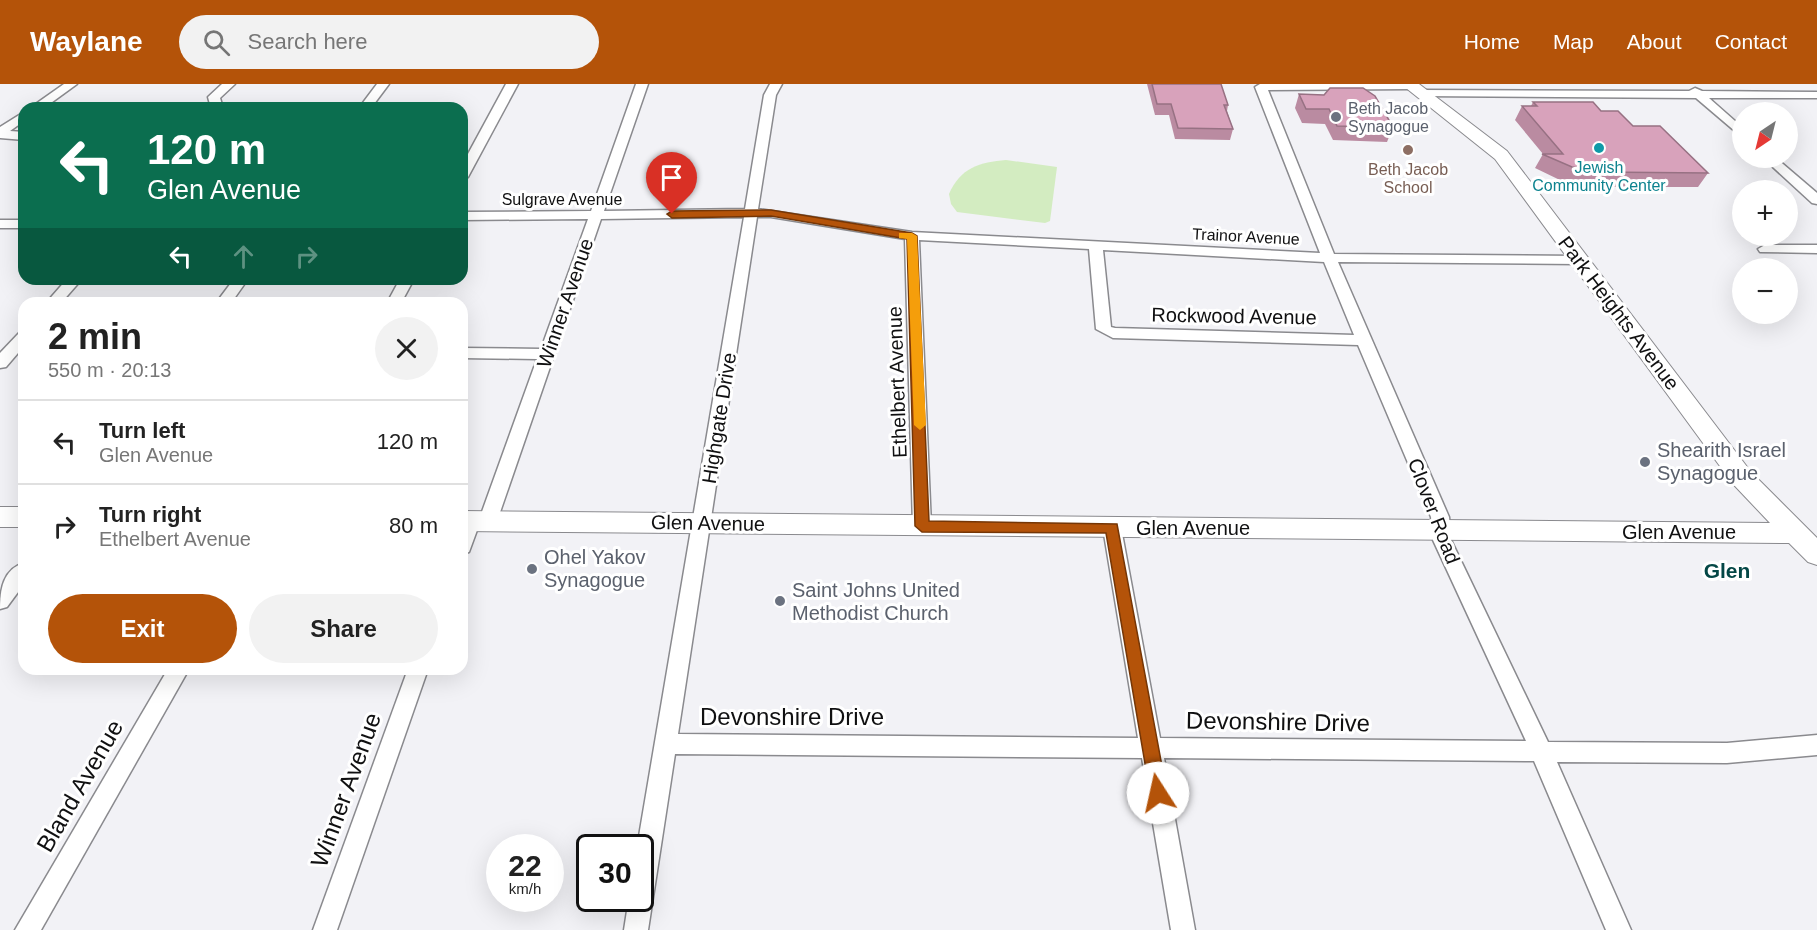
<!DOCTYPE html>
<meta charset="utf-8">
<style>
body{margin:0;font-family:Helvetica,sans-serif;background:#f2f2f2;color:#222;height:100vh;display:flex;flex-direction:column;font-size:22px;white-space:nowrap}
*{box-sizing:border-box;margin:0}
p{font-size:20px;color:#767676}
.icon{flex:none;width:33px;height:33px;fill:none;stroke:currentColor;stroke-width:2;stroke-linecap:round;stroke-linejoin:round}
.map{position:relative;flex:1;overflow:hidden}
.side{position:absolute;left:18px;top:213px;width:450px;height:378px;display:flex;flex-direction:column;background:#fff;border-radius:18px;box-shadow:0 6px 24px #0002}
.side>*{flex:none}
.top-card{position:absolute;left:18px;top:18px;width:450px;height:183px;border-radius:18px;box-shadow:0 6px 24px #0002;background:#0b6e4f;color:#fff;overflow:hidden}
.needle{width:39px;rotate:215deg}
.controls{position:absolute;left:1732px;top:18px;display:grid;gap:12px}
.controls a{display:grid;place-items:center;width:66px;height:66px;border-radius:50%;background:#fff;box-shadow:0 6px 24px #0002;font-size:30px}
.speed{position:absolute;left:486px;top:750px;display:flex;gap:12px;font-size:30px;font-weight:700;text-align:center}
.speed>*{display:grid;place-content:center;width:78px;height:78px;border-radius:50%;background:#fff;box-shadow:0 6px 24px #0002;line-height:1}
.speed small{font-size:15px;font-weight:400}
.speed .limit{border:3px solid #111;border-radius:9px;background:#fff;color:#111}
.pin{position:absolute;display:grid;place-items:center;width:51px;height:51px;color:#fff;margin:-62px -26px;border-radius:50% 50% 50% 0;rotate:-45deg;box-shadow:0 0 6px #0007}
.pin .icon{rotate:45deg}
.me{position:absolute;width:66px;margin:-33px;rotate:350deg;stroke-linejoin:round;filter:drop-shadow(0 0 4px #0008)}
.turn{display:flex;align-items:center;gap:21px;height:126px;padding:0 30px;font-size:27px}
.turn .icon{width:78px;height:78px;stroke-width:2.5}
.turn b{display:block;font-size:42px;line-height:51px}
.lanes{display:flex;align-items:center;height:57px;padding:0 30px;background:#0003;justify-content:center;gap:30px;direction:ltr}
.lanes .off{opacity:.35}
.round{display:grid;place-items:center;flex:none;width:63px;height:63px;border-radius:32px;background:#f2f2f2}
.summary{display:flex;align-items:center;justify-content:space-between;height:102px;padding:0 30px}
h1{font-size:36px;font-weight:700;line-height:45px}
.cta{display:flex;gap:12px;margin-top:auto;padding:12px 30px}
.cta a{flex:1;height:69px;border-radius:36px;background:#b45309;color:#fff;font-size:24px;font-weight:700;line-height:69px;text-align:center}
.cta a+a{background:#f2f2f2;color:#222}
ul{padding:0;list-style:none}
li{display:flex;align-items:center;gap:18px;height:84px;padding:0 30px;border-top:2px solid #e0e0e0}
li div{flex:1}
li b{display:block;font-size:22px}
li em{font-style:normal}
header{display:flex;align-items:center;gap:36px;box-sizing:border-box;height:84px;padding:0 30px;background:#b45309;color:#fff}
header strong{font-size:28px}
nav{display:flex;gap:33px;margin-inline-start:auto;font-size:21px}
.search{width:420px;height:54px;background:#f2f2f2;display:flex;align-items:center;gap:15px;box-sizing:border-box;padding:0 21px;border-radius:33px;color:#767676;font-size:22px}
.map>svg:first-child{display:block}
</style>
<header>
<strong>Waylane</strong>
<div class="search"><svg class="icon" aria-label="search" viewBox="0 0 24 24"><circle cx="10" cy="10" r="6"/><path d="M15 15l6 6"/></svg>Search here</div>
<nav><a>Home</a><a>Map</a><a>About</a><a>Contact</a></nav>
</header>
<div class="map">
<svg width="1817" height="846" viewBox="0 0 1817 846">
<rect width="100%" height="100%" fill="#f2f2f6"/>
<!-- green -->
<path fill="#d3ecc1" d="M1006,76L1057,83L1050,137L1045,139L957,128L951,120L949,110C960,84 980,78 1006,76Z"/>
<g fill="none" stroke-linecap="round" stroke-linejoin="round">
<defs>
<g id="street">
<path d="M64,0H77L44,24H30Z"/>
<path d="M222,0H235L220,14L223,24H211L208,13Z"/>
<path d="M377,0H389L371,24H359Z"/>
<path d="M506,0H518L468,93L462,97V81Z"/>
<path d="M636,0H648L604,127L745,125L764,11L770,0H782L776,11L758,125L912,148L1320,169L1255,3L1260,0H1415V4L1411,5L1268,6L1334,170L1579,172L1586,176L1579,180L1338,178L1449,433L1451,456L1548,658L1727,659L1817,651V671L1727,679L1557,678L1631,846H1606L1534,677L1164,674L1195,846H1171L1142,674L675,670L648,846H624L629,814H640V764H637L744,133L601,135L497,437L494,442L488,444L480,438L469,468L462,470V437L465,432L471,430L479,436L537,275L462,274V264L541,265L588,135L462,136V128L591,127ZM757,133H771L905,155L913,442L916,447H928L931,442L919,156L1089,165L1096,245L1113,254L1358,261L1431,433L1433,456L1526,657L1160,654L1121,444L1118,439H1106L1103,444L1138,654L678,650ZM1103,166L1324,178L1354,251L1115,244L1111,243Z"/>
<path d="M1695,4L1702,7L1817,8V14H1709L1743,44V54L1696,14L1421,12L1415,9L1421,6L1689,7Z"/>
<path d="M24,28V37L10,47L24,48V56L0,54V43Z"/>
<path d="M1763,74H1776L1817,109V120L1812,119Z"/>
<rect x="0" y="136" width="24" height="8"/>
<path d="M1765,161H1817V169L1760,168L1758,165Z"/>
<path d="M67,195H82L61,219H46Z"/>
<path d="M234,195H248L231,219H216Z"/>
<path d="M400,195H414L401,219H387Z"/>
<path d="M24,247V262L6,283L0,284V269L19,249Z"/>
<path d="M24,479V500L7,523L0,525C0,506 3,485 24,479Z"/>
<path d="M168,585H189L41,846H15Z"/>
<path d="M408,585H428L337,846H313Z"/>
</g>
<g id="secondary">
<path d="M1401,0H1419L1507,67L1751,388L1817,454V481L1808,478L1789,459L462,447V427L1770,439L1733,400L1495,75Z"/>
<rect x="0" y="423" width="24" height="20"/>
</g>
</defs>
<!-- street casing -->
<use href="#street" stroke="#8a8a8e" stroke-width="3"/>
<!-- secondary casing -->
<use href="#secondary" stroke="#8a8a8e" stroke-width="2"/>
<!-- street -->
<use href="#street" fill="#fff" fill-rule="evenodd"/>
<!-- secondary -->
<use href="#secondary" fill="#fff" fill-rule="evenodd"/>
</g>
<!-- wall -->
<g fill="#ba8ba1">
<path d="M1147,0H1221L1228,21L1227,27L1233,45L1230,56L1175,55L1169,31H1155Z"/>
<path d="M1299,10L1393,43L1387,58L1333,56L1325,40L1302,39L1295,24Z"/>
<path d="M1533,18L1601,27L1633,42L1708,89L1698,103H1588L1585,99L1564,98L1535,84L1543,70L1515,36L1522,22H1531Z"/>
</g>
<!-- building -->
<g fill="#d8a2bb" stroke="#977183" stroke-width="1.5">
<path d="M1152,0H1221L1228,21H1224L1233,45L1178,44L1171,20H1157Z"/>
<path d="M1330,4H1363L1375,12L1393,43L1337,42L1329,25H1306L1299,10L1324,11Z"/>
<path d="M1533,18H1593L1601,27H1618L1633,42H1660L1708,89L1597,88L1593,84L1572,83L1542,70H1563L1522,22H1537Z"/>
</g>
<!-- route -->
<path fill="#b45309" stroke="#753606" stroke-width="1.5" d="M771,126L912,149L917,152L929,437L1117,440L1167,709L1165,715L1158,717L1152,715L1150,709L1106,449L922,448L915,442L907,155L771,132L672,134L667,130L672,127Z"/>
<!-- slow -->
<path fill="#f59e0b" d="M899,149H912L917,152L926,341L920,346L914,341L907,155L899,154Z"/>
<!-- markers -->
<g fill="#6b7280" stroke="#fff" stroke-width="2">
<circle cx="1336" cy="33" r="6"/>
<circle cx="1645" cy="378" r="6"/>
<circle cx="532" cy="485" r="6"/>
<circle cx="780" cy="517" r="6"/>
</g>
<circle fill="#0f9aa8" stroke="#fff" stroke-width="2" cx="1599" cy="64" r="6"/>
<circle fill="#8d6e63" stroke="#fff" stroke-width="2" cx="1408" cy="66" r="6"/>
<g text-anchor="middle" stroke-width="6" stroke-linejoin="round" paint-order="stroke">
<!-- far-worship labels -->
<g font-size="16" fill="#5b616d" stroke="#fff" text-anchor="start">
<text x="1348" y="30">Beth Jacob<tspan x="1348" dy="18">Synagogue</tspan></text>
</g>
<!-- far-culture labels -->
<g font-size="16" fill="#0d838f" stroke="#fff">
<text x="1599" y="89">Jewish<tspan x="1599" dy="18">Community Center</tspan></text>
</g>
<!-- far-education labels -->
<g font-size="16" fill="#785e54" stroke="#fff">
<text x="1408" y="91">Beth Jacob<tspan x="1408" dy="18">School</tspan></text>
</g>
<!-- far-street labels -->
<g font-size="16" fill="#101011" stroke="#fff">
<text x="562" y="121">Sulgrave Avenue</text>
<text transform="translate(1246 152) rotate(3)" y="6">Trainor Avenue</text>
</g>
<!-- street labels -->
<g font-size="20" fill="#101011" stroke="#fff">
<text transform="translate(565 219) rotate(-71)" y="7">Winner Avenue</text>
<text transform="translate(1619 229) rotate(53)" y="7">Park Heights Avenue</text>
<text transform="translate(1234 232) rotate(1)" y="7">Rockwood Avenue</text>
<text transform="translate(897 298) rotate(-92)" y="7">Ethelbert Avenue</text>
<text transform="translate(719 334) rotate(-81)" y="7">Highgate Drive</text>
<text transform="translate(1434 427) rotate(69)" y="7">Clover Road</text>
<text transform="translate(708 439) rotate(1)" y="7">Glen Avenue</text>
<text x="1193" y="451">Glen Avenue</text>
<text x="1679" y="455">Glen Avenue</text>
</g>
<!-- worship labels -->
<g font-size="20" fill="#5b616d" stroke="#fff" text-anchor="start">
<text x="1657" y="373">Shearith Israel<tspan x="1657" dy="23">Synagogue</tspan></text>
<text x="544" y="480">Ohel Yakov<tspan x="544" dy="23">Synagogue</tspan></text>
<text x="792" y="513">Saint Johns United<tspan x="792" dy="23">Methodist Church</tspan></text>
</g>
<!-- neighbourhood labels -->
<g font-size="21" font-weight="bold" fill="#044746" stroke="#fff">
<text x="1727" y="494">Glen</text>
</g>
<!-- near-street labels -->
<g font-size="24" fill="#101011" stroke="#fff">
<text x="792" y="641">Devonshire Drive</text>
<text transform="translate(1278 638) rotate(1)" y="8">Devonshire Drive</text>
<text transform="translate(80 702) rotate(-60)" y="8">Bland Avenue</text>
<text transform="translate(346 706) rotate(-70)" y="8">Winner Avenue</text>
</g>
</g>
</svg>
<div class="controls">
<a><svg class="needle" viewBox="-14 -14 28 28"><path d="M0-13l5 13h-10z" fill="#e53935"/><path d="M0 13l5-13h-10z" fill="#767676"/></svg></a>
<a>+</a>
<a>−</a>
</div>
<div class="speed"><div>22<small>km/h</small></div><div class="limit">30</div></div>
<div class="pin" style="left:672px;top:130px;background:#d93025"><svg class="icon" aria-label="arrive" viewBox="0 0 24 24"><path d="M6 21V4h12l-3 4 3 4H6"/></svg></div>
<svg class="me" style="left:1158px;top:709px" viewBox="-20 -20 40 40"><circle r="19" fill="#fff"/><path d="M0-13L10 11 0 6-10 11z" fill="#b45309"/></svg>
<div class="top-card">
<div class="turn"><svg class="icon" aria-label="left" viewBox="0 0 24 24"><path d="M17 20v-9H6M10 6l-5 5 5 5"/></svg><div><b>120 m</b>Glen Avenue</div></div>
<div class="lanes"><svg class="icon" aria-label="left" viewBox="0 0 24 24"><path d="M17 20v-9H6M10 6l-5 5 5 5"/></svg><svg class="icon off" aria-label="ahead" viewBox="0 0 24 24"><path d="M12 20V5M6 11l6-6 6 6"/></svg><svg class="icon off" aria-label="right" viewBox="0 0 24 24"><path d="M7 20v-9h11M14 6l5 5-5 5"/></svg></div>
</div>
<section class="side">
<div class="summary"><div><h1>2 min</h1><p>550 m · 20:13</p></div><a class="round"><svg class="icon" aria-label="close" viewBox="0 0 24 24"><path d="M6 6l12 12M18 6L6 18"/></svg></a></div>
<ul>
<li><svg class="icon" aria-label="left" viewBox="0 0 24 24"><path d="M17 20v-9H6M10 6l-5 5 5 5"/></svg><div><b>Turn left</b><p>Glen Avenue</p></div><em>120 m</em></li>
<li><svg class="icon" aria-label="right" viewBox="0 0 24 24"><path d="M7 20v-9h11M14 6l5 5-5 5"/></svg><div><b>Turn right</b><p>Ethelbert Avenue</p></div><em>80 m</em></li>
</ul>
<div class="cta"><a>Exit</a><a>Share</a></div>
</section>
</div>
